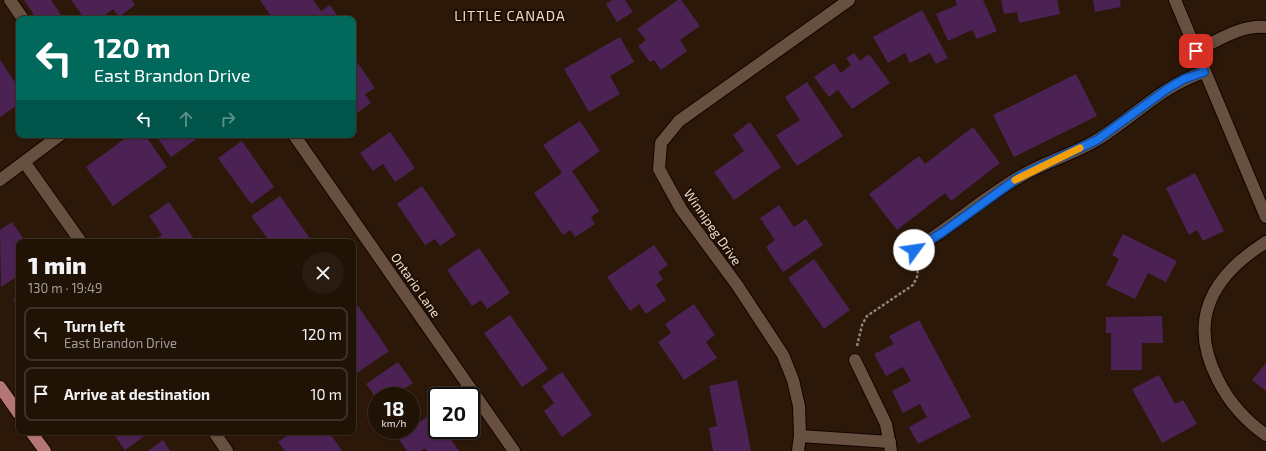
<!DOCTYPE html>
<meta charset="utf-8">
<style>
body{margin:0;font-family:"Exo 2",sans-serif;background:#291b10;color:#f1f3f6;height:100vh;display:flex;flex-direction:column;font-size:15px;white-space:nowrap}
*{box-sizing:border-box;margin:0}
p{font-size:13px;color:#a29e9b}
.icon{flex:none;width:22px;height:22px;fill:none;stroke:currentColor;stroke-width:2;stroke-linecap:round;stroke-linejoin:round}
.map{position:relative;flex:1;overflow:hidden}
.details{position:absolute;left:16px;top:239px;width:340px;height:196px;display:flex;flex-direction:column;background:#211206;border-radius:8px;box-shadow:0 1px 3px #0004,0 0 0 1px #3e3228}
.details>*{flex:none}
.guide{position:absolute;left:16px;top:16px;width:340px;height:122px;border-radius:8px;box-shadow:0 1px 3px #0004,0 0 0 1px #3e3228;background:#00695c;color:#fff;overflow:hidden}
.speed{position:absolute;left:368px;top:387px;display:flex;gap:8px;font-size:20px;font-weight:700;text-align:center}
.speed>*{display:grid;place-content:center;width:52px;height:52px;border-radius:50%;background:#211206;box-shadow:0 1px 3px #0004,0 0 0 1px #3e3228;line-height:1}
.speed small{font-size:10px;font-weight:400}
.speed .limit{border:2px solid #111;border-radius:6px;background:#fff;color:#111}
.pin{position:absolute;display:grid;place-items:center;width:34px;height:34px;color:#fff;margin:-17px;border-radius:8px;box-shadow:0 2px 6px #0006}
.me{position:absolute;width:44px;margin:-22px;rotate:59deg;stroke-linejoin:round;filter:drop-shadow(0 0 3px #0008)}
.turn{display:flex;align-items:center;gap:14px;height:84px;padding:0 12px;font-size:18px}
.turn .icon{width:52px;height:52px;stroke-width:2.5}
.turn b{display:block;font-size:28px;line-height:34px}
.lanes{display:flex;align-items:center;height:38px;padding:0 12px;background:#0003;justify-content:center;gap:20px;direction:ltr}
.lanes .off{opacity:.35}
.round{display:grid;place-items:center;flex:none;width:42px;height:42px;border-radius:21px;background:#291b10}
.summary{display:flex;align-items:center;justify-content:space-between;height:68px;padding:0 12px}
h1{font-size:24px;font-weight:800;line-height:30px}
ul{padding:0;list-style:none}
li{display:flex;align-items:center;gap:12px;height:54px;margin:0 8px 6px;padding:0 4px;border:2px solid #3e3228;border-radius:8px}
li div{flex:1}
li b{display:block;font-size:15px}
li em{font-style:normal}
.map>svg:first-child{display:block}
</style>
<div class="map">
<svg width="1266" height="451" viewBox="0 0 1266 451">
<rect width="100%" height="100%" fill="#2c1808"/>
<!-- building -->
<g fill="#4b2253">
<path d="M24,0H51L64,19H37Z"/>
<path d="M71,0H132L135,5L119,17L113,9L106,14L110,19H85Z"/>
<path d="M260,0H313L321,11L330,5L340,19H273Z"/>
<path d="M612,0H625L633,12L617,22L606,4Z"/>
<path d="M678,0H681L700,26L680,40L687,51L661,70L654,60L650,62L638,46L646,40L637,29Z"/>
<path d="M955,0H983L997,31L977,39L972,30L948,41L936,14L957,5Z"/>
<path d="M1001,0H1057L1060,14L1019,23L1017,12L1004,14Z"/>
<path d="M1093,0H1120L1121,7L1095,12Z"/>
<path d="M922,10L948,58L936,64L930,53L910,63L905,53L888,63L873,37Z"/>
<path d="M620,37L634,62L610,76L620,94L589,112L564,69Z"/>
<path d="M854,53L860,61L869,54L890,83L852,109L838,90L829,97L814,77L834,63L841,73L851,65L846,58Z"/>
<path d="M0,60L19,88V104L0,117Z"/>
<path d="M357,62L375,88L365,94L371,103L353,116V64Z"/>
<path d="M1076,74L1097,116L1014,157L993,115Z"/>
<path d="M807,82L843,136L797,166L776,135L800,120L785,97Z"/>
<path d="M580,121L600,151L572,171L599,211L591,217L595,224L575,237L570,230L563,235L534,193L562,173L543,145Z"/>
<path d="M750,122L781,167L734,200L714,172L744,151L733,135Z"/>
<path d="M973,127L1000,163L951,201L945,193L897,230L869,194L919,156L925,164Z"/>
<path d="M390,132L415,168L395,182L383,164L373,171L360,153Z"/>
<path d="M130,135H145L167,167L113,206L86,167Z"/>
<path d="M160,135H202L171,157L157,137Z"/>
<path d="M242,141L274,187L251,204L218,158Z"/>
<path d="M1195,173L1224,231L1203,241L1197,230L1189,235L1166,188Z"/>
<path d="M422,186L456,235L440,246L435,239L425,245L397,204Z"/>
<path d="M280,196L311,240L309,242H270L251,216Z"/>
<path d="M169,202L196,242H152L162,235L149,216Z"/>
<path d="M779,205L794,227L806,219L823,245L783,272L766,247L775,240L760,218Z"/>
<path d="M12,222L26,242H19V275L1,287L0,230Z"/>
<path d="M1123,234L1177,261L1166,282L1148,273L1135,299L1106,285L1119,259L1112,255Z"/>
<path d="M654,245L668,265L658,272L663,279L656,285L666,300L646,314L639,304L630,311L607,277Z"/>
<path d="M479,248L510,293L487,309L481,300L472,306L447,270Z"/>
<path d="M814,259L850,310L824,329L788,278Z"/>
<path d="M19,297V308L13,300Z"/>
<path d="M694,304L715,335L706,342L717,358L684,380L658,342L671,333L665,324Z"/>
<path d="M358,306L389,351L354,375L353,309Z"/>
<path d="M510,315L548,369L522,387L484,333Z"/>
<path d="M1162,316L1163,343H1142V370H1111V333H1106V317Z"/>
<path d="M919,320L971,417L918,444L909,427L927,417L920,404L903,413L892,391L911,381L903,367L886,376L874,354L894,344L889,336Z"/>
<path d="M398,362L413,383L402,390L407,396H377V399L366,384Z"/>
<path d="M1266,363V391L1252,380Z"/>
<path d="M562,372L592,415L562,437L544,411L554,403L542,386Z"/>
<path d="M1159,375L1175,404L1183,400L1197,424L1162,443L1132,389Z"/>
<path d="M737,380L751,451H713L709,428L717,426L709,386Z"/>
<path d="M411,402L416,410L411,413Z"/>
<path d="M432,413L437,420V430H444L459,451H427L425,448L421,451H407L398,438Z"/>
<path d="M112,432H150L125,450Z"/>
<path d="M292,432H329L342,451H285L278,442Z"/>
<path d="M163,440L170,451H148Z"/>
</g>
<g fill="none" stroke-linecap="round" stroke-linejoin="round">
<defs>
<g id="minor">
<path d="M10,0L23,19"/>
<path d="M1175,0L1266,217"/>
<path d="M1196,51C1219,40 1240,25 1266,27"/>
<path d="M294,135L514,451"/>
<path d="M25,163L81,242"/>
<path d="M0,180L60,135"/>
<path d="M1266,242C1212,276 1187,320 1218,380C1229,402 1246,421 1266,435"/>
<path d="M914,250C951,227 983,198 1021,176C1046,161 1075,154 1100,138C1136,115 1162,86 1204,72"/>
<path d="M855,360L886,424L891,451"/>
<path d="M214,432L227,451"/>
<path d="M800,436L890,442"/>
<path d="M798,451L800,436L799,406L793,380L783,355L737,285L681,209L659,169L661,143L679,121L849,0"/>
</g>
<g id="major">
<path d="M0,387L19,414"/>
<path d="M31,432L45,451"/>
</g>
</defs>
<!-- minor casing -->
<use href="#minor" stroke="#130300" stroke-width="14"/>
<!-- major casing -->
<use href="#major" stroke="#130300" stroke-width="14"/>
<!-- path -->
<path stroke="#948376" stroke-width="2.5" stroke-dasharray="3 2" stroke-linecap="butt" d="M857,346L862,325L867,316L913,285L917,277L919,263"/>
<!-- minor -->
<use href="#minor" stroke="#67503f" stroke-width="12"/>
<!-- major -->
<use href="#major" stroke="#b47675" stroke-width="12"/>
</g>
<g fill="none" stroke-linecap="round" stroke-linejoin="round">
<defs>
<path id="route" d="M914,250L943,232L1022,175L1097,140L1167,89L1184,79L1204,72L1196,51"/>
</defs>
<!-- route casing -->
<use href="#route" stroke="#114b97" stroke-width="10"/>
<!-- route -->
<use href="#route" stroke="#1a73e8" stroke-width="7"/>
<!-- slow -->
<path stroke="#f59e0b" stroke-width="7" d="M1015,180L1080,148"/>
</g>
<g text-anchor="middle" stroke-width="4" stroke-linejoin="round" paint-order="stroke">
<!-- street labels -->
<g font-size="13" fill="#e9dbd1" stroke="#210e02">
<text transform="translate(713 227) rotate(55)" y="5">Winnipeg Drive</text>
<text transform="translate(416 285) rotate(55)" y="5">Ontario Lane</text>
</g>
<!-- neighbourhood labels -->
<g font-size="14" letter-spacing="1" fill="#e9dbd1" stroke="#210e02">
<text x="510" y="21">LITTLE CANADA</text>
</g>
</g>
</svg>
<div class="speed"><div>18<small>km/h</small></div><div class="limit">20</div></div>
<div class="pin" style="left:1196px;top:51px;background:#d93025"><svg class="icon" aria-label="arrive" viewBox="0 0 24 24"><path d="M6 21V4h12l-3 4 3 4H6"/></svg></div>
<svg class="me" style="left:914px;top:250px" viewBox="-20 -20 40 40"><circle r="19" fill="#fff"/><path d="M0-13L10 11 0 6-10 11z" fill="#1a73e8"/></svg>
<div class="guide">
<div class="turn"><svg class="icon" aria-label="left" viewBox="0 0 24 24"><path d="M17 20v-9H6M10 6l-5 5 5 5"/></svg><div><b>120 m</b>East Brandon Drive</div></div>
<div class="lanes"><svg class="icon" aria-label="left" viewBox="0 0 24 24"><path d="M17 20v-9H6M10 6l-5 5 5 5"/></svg><svg class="icon off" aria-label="ahead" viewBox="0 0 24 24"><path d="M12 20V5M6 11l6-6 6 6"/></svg><svg class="icon off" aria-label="right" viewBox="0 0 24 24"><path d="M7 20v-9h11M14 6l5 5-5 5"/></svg></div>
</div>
<section class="details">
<div class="summary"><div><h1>1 min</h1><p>130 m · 19:49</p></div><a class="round"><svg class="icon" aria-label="close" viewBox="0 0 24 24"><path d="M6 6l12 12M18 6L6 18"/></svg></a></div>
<ul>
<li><svg class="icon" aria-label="left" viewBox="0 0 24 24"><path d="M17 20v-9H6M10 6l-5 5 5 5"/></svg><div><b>Turn left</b><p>East Brandon Drive</p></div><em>120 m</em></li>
<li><svg class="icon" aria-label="arrive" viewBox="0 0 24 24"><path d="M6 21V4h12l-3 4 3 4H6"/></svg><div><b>Arrive at destination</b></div><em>10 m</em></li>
</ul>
</section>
</div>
